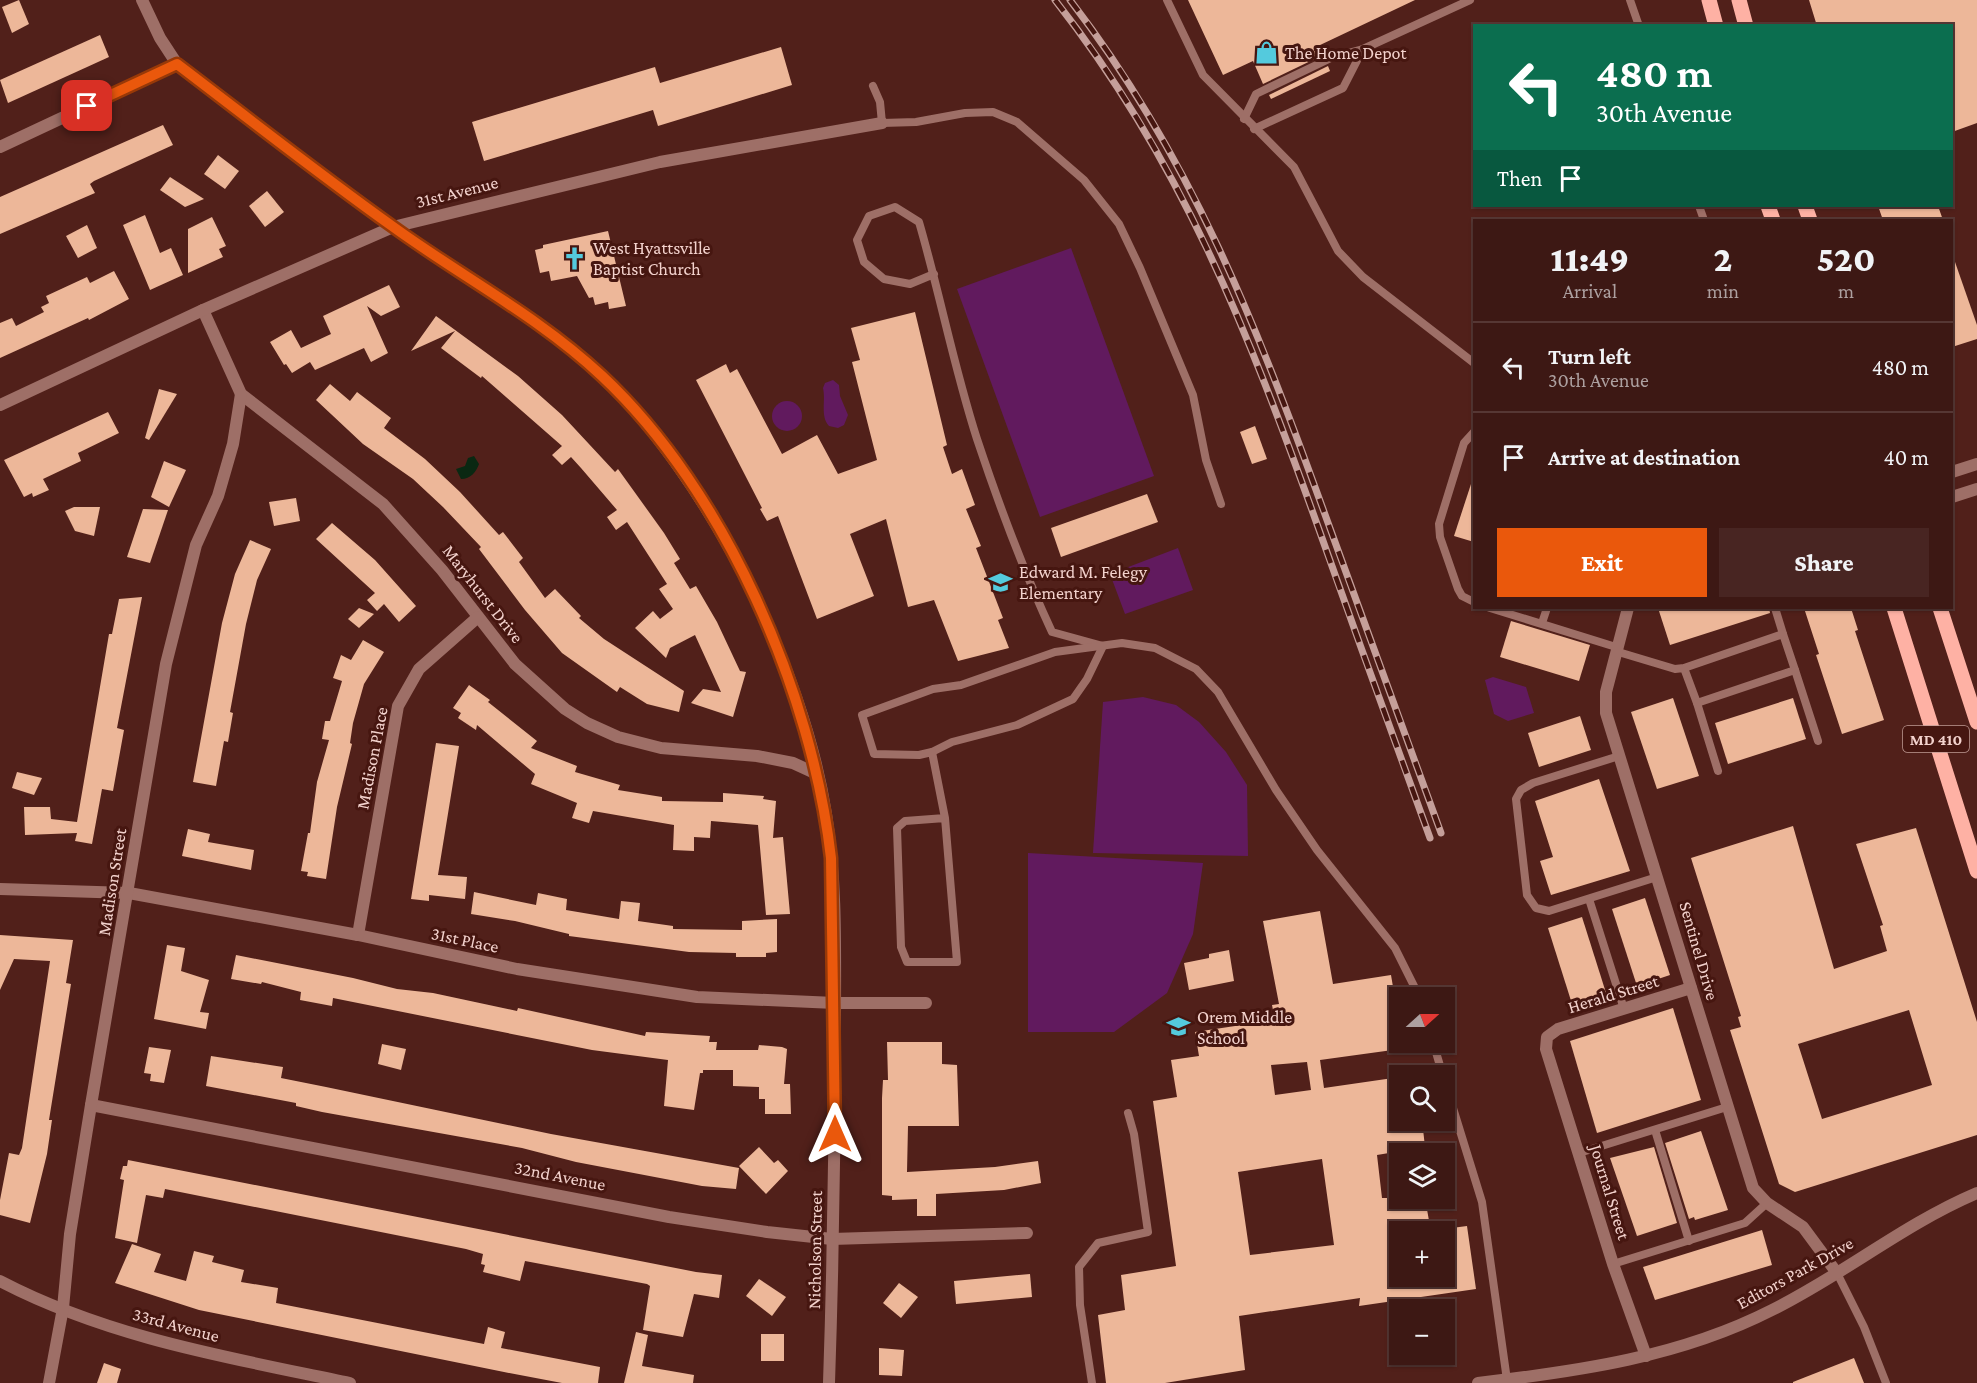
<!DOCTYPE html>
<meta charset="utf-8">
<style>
body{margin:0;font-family:"Crimson Pro",serif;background:#482522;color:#f1f3f6;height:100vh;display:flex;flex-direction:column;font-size:22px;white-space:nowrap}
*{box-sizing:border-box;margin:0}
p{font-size:20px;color:#ada0a0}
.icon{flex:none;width:33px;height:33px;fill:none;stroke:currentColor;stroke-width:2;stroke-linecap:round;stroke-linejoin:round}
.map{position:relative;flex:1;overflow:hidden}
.panel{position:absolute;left:1473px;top:219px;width:480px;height:390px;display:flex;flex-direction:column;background:#3d1814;border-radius:0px;box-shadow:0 2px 4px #0004,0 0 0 2px #563734}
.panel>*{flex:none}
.hud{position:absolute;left:1473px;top:24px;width:480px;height:183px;border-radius:0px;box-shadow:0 2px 4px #0004,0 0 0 2px #563734;background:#0b6e4f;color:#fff;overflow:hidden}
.needle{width:39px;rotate:69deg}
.controls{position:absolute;left:1389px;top:987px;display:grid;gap:12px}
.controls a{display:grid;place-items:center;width:66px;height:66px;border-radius:0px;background:#3d1814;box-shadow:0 2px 4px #0004,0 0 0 2px #563734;font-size:30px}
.pin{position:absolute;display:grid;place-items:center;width:51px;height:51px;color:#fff;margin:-26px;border-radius:12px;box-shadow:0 3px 9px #0006}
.me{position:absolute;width:66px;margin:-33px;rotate:0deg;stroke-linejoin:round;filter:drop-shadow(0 0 4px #0008)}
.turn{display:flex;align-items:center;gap:21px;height:126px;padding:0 24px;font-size:27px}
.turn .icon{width:78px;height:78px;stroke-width:2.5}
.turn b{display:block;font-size:42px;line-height:51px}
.then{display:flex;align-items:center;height:57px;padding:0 24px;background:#0003;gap:12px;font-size:22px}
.eta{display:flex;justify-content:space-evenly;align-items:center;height:102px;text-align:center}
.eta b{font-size:36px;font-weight:800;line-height:42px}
.cta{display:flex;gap:12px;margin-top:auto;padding:12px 24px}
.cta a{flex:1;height:69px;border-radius:0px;background:#ea580c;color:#fff;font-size:24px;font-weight:800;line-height:69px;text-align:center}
.cta a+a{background:#482522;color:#f1f3f6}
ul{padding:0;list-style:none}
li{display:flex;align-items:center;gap:18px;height:90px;padding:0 24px;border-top:2px solid #563734}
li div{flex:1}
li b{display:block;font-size:22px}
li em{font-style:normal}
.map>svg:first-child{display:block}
</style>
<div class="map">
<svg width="1977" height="1383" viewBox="0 0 1977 1383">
<rect width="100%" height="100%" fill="#51201a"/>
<!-- green -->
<g fill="#611a5e">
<path d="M1071,248L1154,476L1040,517L957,289Z"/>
<path d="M833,380L839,385L840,396L848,415L844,425L838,428L829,426C820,416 826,401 823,388L825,383Z"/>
<circle cx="787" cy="416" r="15"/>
<path d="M1178,548L1193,590L1125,614L1110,574Z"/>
<path d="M1493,677L1526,687L1534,713L1508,721L1494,714L1485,680Z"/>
<path d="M1143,697L1176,705L1199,722L1226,752L1247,785L1248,856L1093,853L1103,702Z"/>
<path d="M1028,853L1203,863L1193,934L1167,993L1114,1032H1028Z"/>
</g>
<!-- water -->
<path fill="#0a2812" d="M474,456L479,464C476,472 471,479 461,479L456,469L465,466L468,458Z"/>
<!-- building -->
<g fill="#edb799" fill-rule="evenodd">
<path d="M19,0L29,24L12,33L2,7Z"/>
<path d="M1188,0H1415L1318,46L1323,55L1263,84L1253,61L1223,75Z"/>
<path d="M1809,0H1977V123L1952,132V26H1817Z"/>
<path d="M100,35L109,57L8,103L0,80Z"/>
<path d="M781,47L792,85L658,126L653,110L484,161L472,122L655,67L660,83Z"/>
<path d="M1328,66L1330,71L1271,99L1269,95Z"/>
<path d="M163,125L173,145L94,181L90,184L95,193L0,234V197Z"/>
<path d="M218,155L239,171L225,189L204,174Z"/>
<path d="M170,177L204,199L185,207L160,190Z"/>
<path d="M267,191L284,212L265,227L249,206Z"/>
<path d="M1878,206H1938L1943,220H1883Z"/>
<path d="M145,215L160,253L171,248L183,275L150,290L123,225Z"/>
<path d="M212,217L226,246L219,249L223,257L188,273V229Z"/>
<path d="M87,225L97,248L78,258L66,236Z"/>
<path d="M608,231L626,306L609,309L608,302L595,305L593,297L589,298L577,276L551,281L549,271L540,273L535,250L543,248V245Z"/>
<path d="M1952,262H1955L1977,325V339L1952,347Z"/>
<path d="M114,271L129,299L89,320L88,318L0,358V323L12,318L16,326L44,312L41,307L49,303L46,296L87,277L90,283Z"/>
<path d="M389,285L400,307L381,316L367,306L388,353L371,362L364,348L315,370L310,362L292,373L286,364L284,365L270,342L291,330L301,348L331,334L323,316Z"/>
<path d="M915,312L947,445L943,447L952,474L962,469L975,505L966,509L981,546L976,548L1003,618L998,620L1009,648L958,661L934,600L908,607L886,519L850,534L874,596L817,619L778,516L767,521L760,509L762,508L696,380L726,364L730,373L737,369L782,454L817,435L838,474L877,460L852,362L860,360L851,328Z"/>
<path d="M436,316L518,376L562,415L615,472L618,469L664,533L680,559L674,563L690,589L696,586L717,622L740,671L746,672L733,717L691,703L703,689L721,692L695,635L670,648L666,658L635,628L653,611L660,619L673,609L659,589L667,584L627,522L616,530L607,517L617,510L581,468L571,457L562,465L552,455L562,446L482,376L481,378L441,348L455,331L411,351Z"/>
<path d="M330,384L350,401L357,392L391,418L384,428L425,459L460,492L499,535L503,532L523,558L519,562L545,598L555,589L581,616L579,618L604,639L684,691L679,712L647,704L620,687L617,692L562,653L525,610L479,549L481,547L443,507L413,479L363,444L316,400Z"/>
<path d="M159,389L177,394L149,440L145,438Z"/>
<path d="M108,412L119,433L78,453L81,461L43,479L49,490L33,497L32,493L24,497L4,460Z"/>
<path d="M1255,426L1267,459L1252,464L1240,432Z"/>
<path d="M164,461L186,470L169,507L151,497Z"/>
<path d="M1472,481L1474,482V542L1454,536Z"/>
<path d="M1147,494L1158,522L1061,557L1051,528Z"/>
<path d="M296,498L300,521L274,526L269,502Z"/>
<path d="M74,507H100L94,536L75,531L65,511Z"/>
<path d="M143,509L168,510L150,563L127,557Z"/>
<path d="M332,523L375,560L416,606L399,622L384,604L377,611L367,600L375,593L316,539Z"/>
<path d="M250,540L271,549L257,580L246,624L230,712L233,713L228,742L224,741L216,786L193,782L222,623L235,574Z"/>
<path d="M142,597L117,728L124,730L113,791L102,789L92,844L75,841L77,833L25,835L24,807H50L51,819L77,822L109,634H112L119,599Z"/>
<path d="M359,608L374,614L359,628L348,619Z"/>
<path d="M1658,608H1769L1770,613L1670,645Z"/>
<path d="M1804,608H1851L1858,630L1855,631L1884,720L1842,734L1816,655L1819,654Z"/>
<path d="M1511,621L1590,645L1579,681L1500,657Z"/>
<path d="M363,640L384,652L364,684L353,723L350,743L352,744L337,807L326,879L307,876L308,872L301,871L308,833H310L317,782L329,740L322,739L325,721H330L342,681L333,678L341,655L351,660Z"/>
<path d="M469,685L490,700L488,702L537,741L531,748L577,766L575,772L620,785L618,790L662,797V801L723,802V793L764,796L763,799L776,801L773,838L783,837L790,914L766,915L758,825L711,821L710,838L694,837V851L673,850L674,825L593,811L589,823L572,818L577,803L531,784L535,774L477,725L476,730L458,718L461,713L453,708Z"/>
<path d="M1673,698L1699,776L1657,789L1631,712Z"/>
<path d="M1793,698L1806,739L1728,764L1715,723Z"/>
<path d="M1580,716L1591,750L1539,767L1528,733Z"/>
<path d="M436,743L459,746L438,875L467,877L465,899L429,895V901L411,899Z"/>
<path d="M17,772L42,778L34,795L12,788Z"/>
<path d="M1599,779L1630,871L1551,895L1540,861L1553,857L1535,801Z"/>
<path d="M1793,826L1834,969L1887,951L1880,926L1883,925L1856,844L1916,828L1977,1022V1135L1795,1192L1779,1184L1730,1030L1741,1027L1738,1017L1741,1016L1691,858ZM1909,1010L1932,1085L1822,1119L1798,1044Z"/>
<path d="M188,829L210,834L208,842L254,850L251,870L182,856Z"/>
<path d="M474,892L536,905L538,893L567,899L566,910L619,919L621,901L640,903L638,921L673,926V929L742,930V921L777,919V952L766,953V957H736V953L689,952L569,936V934L515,921L471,914Z"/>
<path d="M1645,898L1670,975L1637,986L1612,909Z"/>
<path d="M1320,911L1333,984L1391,975L1400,1028V1049L1320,1060L1324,1088L1400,1077V1120H1422L1425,1147L1377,1155L1382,1198H1425L1431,1232H1400V1276H1444V1229L1467,1226L1476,1289L1359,1306L1360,1298L1239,1316L1245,1370L1165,1383H1106L1098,1315L1125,1310L1121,1275L1176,1266L1153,1101L1177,1097L1171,1060L1199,1056L1195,1032L1275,1020L1272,1005L1279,1004L1263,921ZM1307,1062L1311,1090L1275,1095L1271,1065ZM1322,1159L1334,1245L1250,1255L1238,1172Z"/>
<path d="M1582,917L1607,996L1573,1007L1548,928Z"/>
<path d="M0,935L73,940L66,983L71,984L49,1120H52L47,1154L30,1223L0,1215V1200L9,1153L19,1155L22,1148L50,961L14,959L0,990Z"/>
<path d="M167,945L185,948L181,971L209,980L200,1012L209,1013L206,1029L154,1019Z"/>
<path d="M1229,950L1234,981L1189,990L1184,963L1209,958V954Z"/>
<path d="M236,955L353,978L397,989L433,993L517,1011L518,1008L645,1036L646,1032L710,1036L709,1042H717L716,1050H758L759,1045L782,1047L787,1049L784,1084H790L791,1114H765V1099H759V1087L733,1086V1070H703V1073H700L694,1110L664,1106L668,1060L592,1050L333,998L332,1006L300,1000L301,992L262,982L261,984L231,979Z"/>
<path d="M1673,1008L1701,1100L1597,1133L1570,1041Z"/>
<path d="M887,1042H942V1064L957,1065L959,1126H908L907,1172L995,1167L1038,1161L1041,1183L1004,1190L936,1194V1216H917V1199L892,1200V1196L882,1195V1098L883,1080H888Z"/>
<path d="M382,1044L406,1049L401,1070L378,1064Z"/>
<path d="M149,1047L171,1050L164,1083L150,1081L151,1074L144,1073Z"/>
<path d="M211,1056L283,1067L281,1078L326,1087L551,1134L739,1168L736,1189L702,1186L576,1162L522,1148L322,1112L296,1106V1103L206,1086Z"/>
<path d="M1701,1131L1728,1210L1695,1220L1694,1217L1689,1219L1665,1143Z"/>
<path d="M759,1147L774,1163L778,1160L788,1171L766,1194L739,1166Z"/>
<path d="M1654,1147L1677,1223L1637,1236L1610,1158Z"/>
<path d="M128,1160L696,1272L722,1275L719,1298L694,1294L683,1337L643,1330L650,1286L647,1284L525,1261L520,1281L483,1272L485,1265L481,1264L483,1254L466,1249L165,1189L163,1198L146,1195L137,1243L115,1238L124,1180L120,1179L123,1166H127Z"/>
<path d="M1762,1230L1772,1265L1655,1300L1643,1267Z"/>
<path d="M132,1244L161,1254L154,1272L186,1281L194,1251L214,1256L212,1262L244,1270L241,1282L278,1288L276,1303L484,1344L488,1327L505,1332L501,1348L600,1367L598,1383H562L504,1372L199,1310L115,1283Z"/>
<path d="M1030,1274L1032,1297L956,1304L954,1281Z"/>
<path d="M759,1279L786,1297L772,1316L746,1296Z"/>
<path d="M899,1283L918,1297L901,1318L883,1303Z"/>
<path d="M636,1332L648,1335L642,1366L694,1375L693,1383H624Z"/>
<rect x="761" y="1334" width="23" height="27"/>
<path d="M879,1348L904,1350L902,1376L879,1375Z"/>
<path d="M1854,1358L1864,1383H1793V1382Z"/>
<path d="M104,1363L121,1369L117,1383H97Z"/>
</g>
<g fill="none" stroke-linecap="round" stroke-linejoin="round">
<!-- service -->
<g stroke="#9e6f67" stroke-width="8">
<path d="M1167,0L1203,75L1294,167L1338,251L1363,277L1474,363"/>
<path d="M1630,0L1639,26"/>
<path d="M873,86L880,102L882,123L916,122L965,113L993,112L1017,122L1084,180L1119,224L1140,268L1193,395L1206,460L1221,504"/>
<path d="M1244,119L1256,94L1333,57L1363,49"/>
<path d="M1254,129L1343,88L1363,49L1470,0"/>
<path d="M1699,206L1704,220"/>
<path d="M1474,432L1464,443L1439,524L1440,537L1458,589L1462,596L1474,602"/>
<path d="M1490,608L1616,647"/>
<path d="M1775,608L1783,634"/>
<path d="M1542,623L1547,608"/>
<path d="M1615,651L1675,669L1684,668L1783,634L1795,670L1697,703L1684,668"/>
<path d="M1795,670L1818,741"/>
<path d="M1697,703L1718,771"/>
<path d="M932,752L952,742L1017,725L1073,699L1087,679L1103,646L1052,632C1023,570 999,505 977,439C954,368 940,294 919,222L895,207L869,216L857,240L864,262L884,279L910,284L934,274"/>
<path d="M1619,756L1533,783L1521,790L1516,799L1527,895L1536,908L1549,911L1657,877"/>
<path d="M945,818L905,821L897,828L901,947L907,962H957L945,818L932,752L919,755L874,754L862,715L933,689L961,685L1055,652L1122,643L1155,648L1196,669L1218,692L1276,790L1317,850L1395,948L1420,998"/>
<path d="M1589,899L1624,1009"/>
<path d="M1433,1042L1443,1076"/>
<path d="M1444,1079L1482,1202L1507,1380"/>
<path d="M1655,1130L1689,1241"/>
<path d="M1579,1153L1727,1107"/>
<path d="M1613,1264L1745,1223L1767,1203"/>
<path d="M1837,1273L1864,1327L1886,1383"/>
<path d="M1092,1383L1080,1305L1079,1267L1098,1243L1148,1232L1134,1134L1128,1113"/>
</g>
<!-- minor -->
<g stroke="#9e6f67" stroke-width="12">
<path d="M0,147L177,64"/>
<path d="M203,310L241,394L383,504L442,570L515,664L565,709L587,723L618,737L661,748L757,756L793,763L817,774"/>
<path d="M0,405L203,310L393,227L660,162L882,123"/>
<path d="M1628,608L1606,692V713L1753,1188L1767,1203L1803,1227L1837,1273"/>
<path d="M0,889L129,893L358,935L517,969L697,997L835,1003H926"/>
<path d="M358,935L398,706L419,669L478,617"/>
<path d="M91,1105L669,1217L767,1232L832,1239L1027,1233"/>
<path d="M0,1281C109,1338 231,1358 350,1383"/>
<path d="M1646,1356L1613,1264L1546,1049L1547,1037L1558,1029L1691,988"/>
<path d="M49,1383L63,1308L70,1234L91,1105L166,664L196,545L218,496L233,444L241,394"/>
<path d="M1478,1383C1579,1371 1680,1357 1772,1310C1843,1275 1904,1224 1977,1193"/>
</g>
<!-- tertiary -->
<g stroke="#9e6f67" stroke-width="12">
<path d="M142,0L160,38L177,64C249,119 320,177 395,228C465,277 541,317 603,377C710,481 803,667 826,814C837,882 835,953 835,1022C835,1142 833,1263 829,1383"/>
<path d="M1952,472L1977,464"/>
<path d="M1952,497L1977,489"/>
</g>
<!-- primary -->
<g stroke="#feb1a4" stroke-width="15">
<path d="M1709,0L1716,26"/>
<path d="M1739,0L1746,26"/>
<path d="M1768,206L1773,220"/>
<path d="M1805,206L1810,220"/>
<path d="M1894,608L1977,871"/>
<path d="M1940,608L1977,722"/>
</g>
<defs>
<g id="rail">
<path d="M1055,0C1183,163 1248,332 1317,524C1354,629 1392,733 1430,838"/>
<path d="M1070,0C1191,157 1256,324 1323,509C1362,617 1402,725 1441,833"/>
</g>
</defs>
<!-- rail casing -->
<use href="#rail" stroke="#c59f9a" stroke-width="7"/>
<!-- rail -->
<use href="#rail" stroke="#461610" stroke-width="4.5" stroke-dasharray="14" stroke-linecap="butt"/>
</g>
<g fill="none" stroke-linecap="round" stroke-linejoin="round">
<defs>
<path id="route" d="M87,106L177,64C248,118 319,174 392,226C462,277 538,316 602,376C725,491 812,692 831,858L835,1134"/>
</defs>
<!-- route casing -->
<use href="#route" stroke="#983908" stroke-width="15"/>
<!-- route -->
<use href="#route" stroke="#ea580c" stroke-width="10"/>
</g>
<!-- icons -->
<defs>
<symbol id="shop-bare" viewBox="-9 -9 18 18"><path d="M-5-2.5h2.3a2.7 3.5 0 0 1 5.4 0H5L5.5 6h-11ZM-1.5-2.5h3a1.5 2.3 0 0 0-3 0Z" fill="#54cadd" stroke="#461610" stroke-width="2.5" paint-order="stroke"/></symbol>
<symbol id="church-bare" viewBox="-9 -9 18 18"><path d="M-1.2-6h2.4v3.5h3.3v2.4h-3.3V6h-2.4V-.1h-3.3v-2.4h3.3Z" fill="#54cadd" stroke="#461610" stroke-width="2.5" paint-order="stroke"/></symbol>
<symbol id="school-bare" viewBox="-9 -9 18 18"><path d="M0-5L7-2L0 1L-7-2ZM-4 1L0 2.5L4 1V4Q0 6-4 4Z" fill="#54cadd" stroke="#461610" stroke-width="2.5" paint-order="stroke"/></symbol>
</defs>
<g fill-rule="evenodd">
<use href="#shop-bare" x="1250" y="36" width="33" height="33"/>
<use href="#church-bare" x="558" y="242" width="33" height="33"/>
<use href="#school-bare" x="984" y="566" width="33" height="33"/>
<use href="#school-bare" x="1162" y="1010" width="33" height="33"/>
</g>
<g text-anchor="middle" stroke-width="6" stroke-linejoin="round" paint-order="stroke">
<!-- shield labels -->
<rect fill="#461610" stroke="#bf9a94" stroke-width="1.5" x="1903" y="726" width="66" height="26" rx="4.5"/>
<g font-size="16" font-weight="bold" fill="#f3d2cd">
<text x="1936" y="745">MD 410</text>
</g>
<!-- poi labels -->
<g font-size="18" fill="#f3d2cd" stroke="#461610" text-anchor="start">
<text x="1285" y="59">The Home Depot</text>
<text x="593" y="254">West Hyattsville<tspan x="593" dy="21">Baptist Church</tspan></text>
<text x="1019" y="578">Edward M. Felegy<tspan x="1019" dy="21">Elementary</tspan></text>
<text x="1197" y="1023">Orem Middle<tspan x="1197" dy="21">School</tspan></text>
</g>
<!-- street labels -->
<g font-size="18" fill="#f3d2cd" stroke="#461610">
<text transform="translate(457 192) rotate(-14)" y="6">31st Avenue</text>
<text transform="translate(483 594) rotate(52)" y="6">Maryhurst Drive</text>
<text transform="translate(372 758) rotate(-79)" y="6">Madison Place</text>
<text transform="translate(112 882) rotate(-81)" y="6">Madison Street</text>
<text transform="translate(465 940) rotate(12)" y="6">31st Place</text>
<text transform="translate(1699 951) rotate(74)" y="6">Sentinel Drive</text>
<text transform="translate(1613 994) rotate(-17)" y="6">Herald Street</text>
<text transform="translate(560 1176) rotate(11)" y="6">32nd Avenue</text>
<text transform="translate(1610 1192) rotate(73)" y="6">Journal Street</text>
<text transform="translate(815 1250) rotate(-89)" y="6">Nicholson Street</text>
<text transform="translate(1795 1273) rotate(-29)" y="6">Editors Park Drive</text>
<text transform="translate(176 1325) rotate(15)" y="6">33rd Avenue</text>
</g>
</g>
</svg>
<div class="controls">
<a><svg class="needle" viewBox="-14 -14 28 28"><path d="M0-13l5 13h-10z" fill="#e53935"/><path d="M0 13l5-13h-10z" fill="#ada0a0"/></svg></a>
<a><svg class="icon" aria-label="search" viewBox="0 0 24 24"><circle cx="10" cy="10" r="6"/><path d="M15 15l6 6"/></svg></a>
<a><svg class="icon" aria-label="layers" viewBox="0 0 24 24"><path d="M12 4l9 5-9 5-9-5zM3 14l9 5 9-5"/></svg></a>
<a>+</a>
<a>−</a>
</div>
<div class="pin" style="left:87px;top:106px;background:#d93025"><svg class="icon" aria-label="arrive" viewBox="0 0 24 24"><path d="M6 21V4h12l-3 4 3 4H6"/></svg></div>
<svg class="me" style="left:835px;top:1134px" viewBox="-20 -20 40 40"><path d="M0-17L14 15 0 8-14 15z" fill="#ea580c" stroke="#fff" stroke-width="4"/></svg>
<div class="hud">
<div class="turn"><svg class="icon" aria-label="left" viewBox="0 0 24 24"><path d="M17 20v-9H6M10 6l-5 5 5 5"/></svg><div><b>480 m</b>30th Avenue</div></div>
<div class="then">Then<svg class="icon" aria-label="arrive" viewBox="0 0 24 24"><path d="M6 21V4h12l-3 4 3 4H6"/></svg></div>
</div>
<section class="panel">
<div class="eta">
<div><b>11:49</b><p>Arrival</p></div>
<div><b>2</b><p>min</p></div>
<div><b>520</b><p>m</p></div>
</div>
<ul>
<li><svg class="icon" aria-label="left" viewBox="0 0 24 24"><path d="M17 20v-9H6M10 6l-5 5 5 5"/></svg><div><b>Turn left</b><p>30th Avenue</p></div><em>480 m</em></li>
<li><svg class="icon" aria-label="arrive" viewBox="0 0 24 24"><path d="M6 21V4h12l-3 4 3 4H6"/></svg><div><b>Arrive at destination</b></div><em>40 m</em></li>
</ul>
<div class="cta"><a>Exit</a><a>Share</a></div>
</section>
</div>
